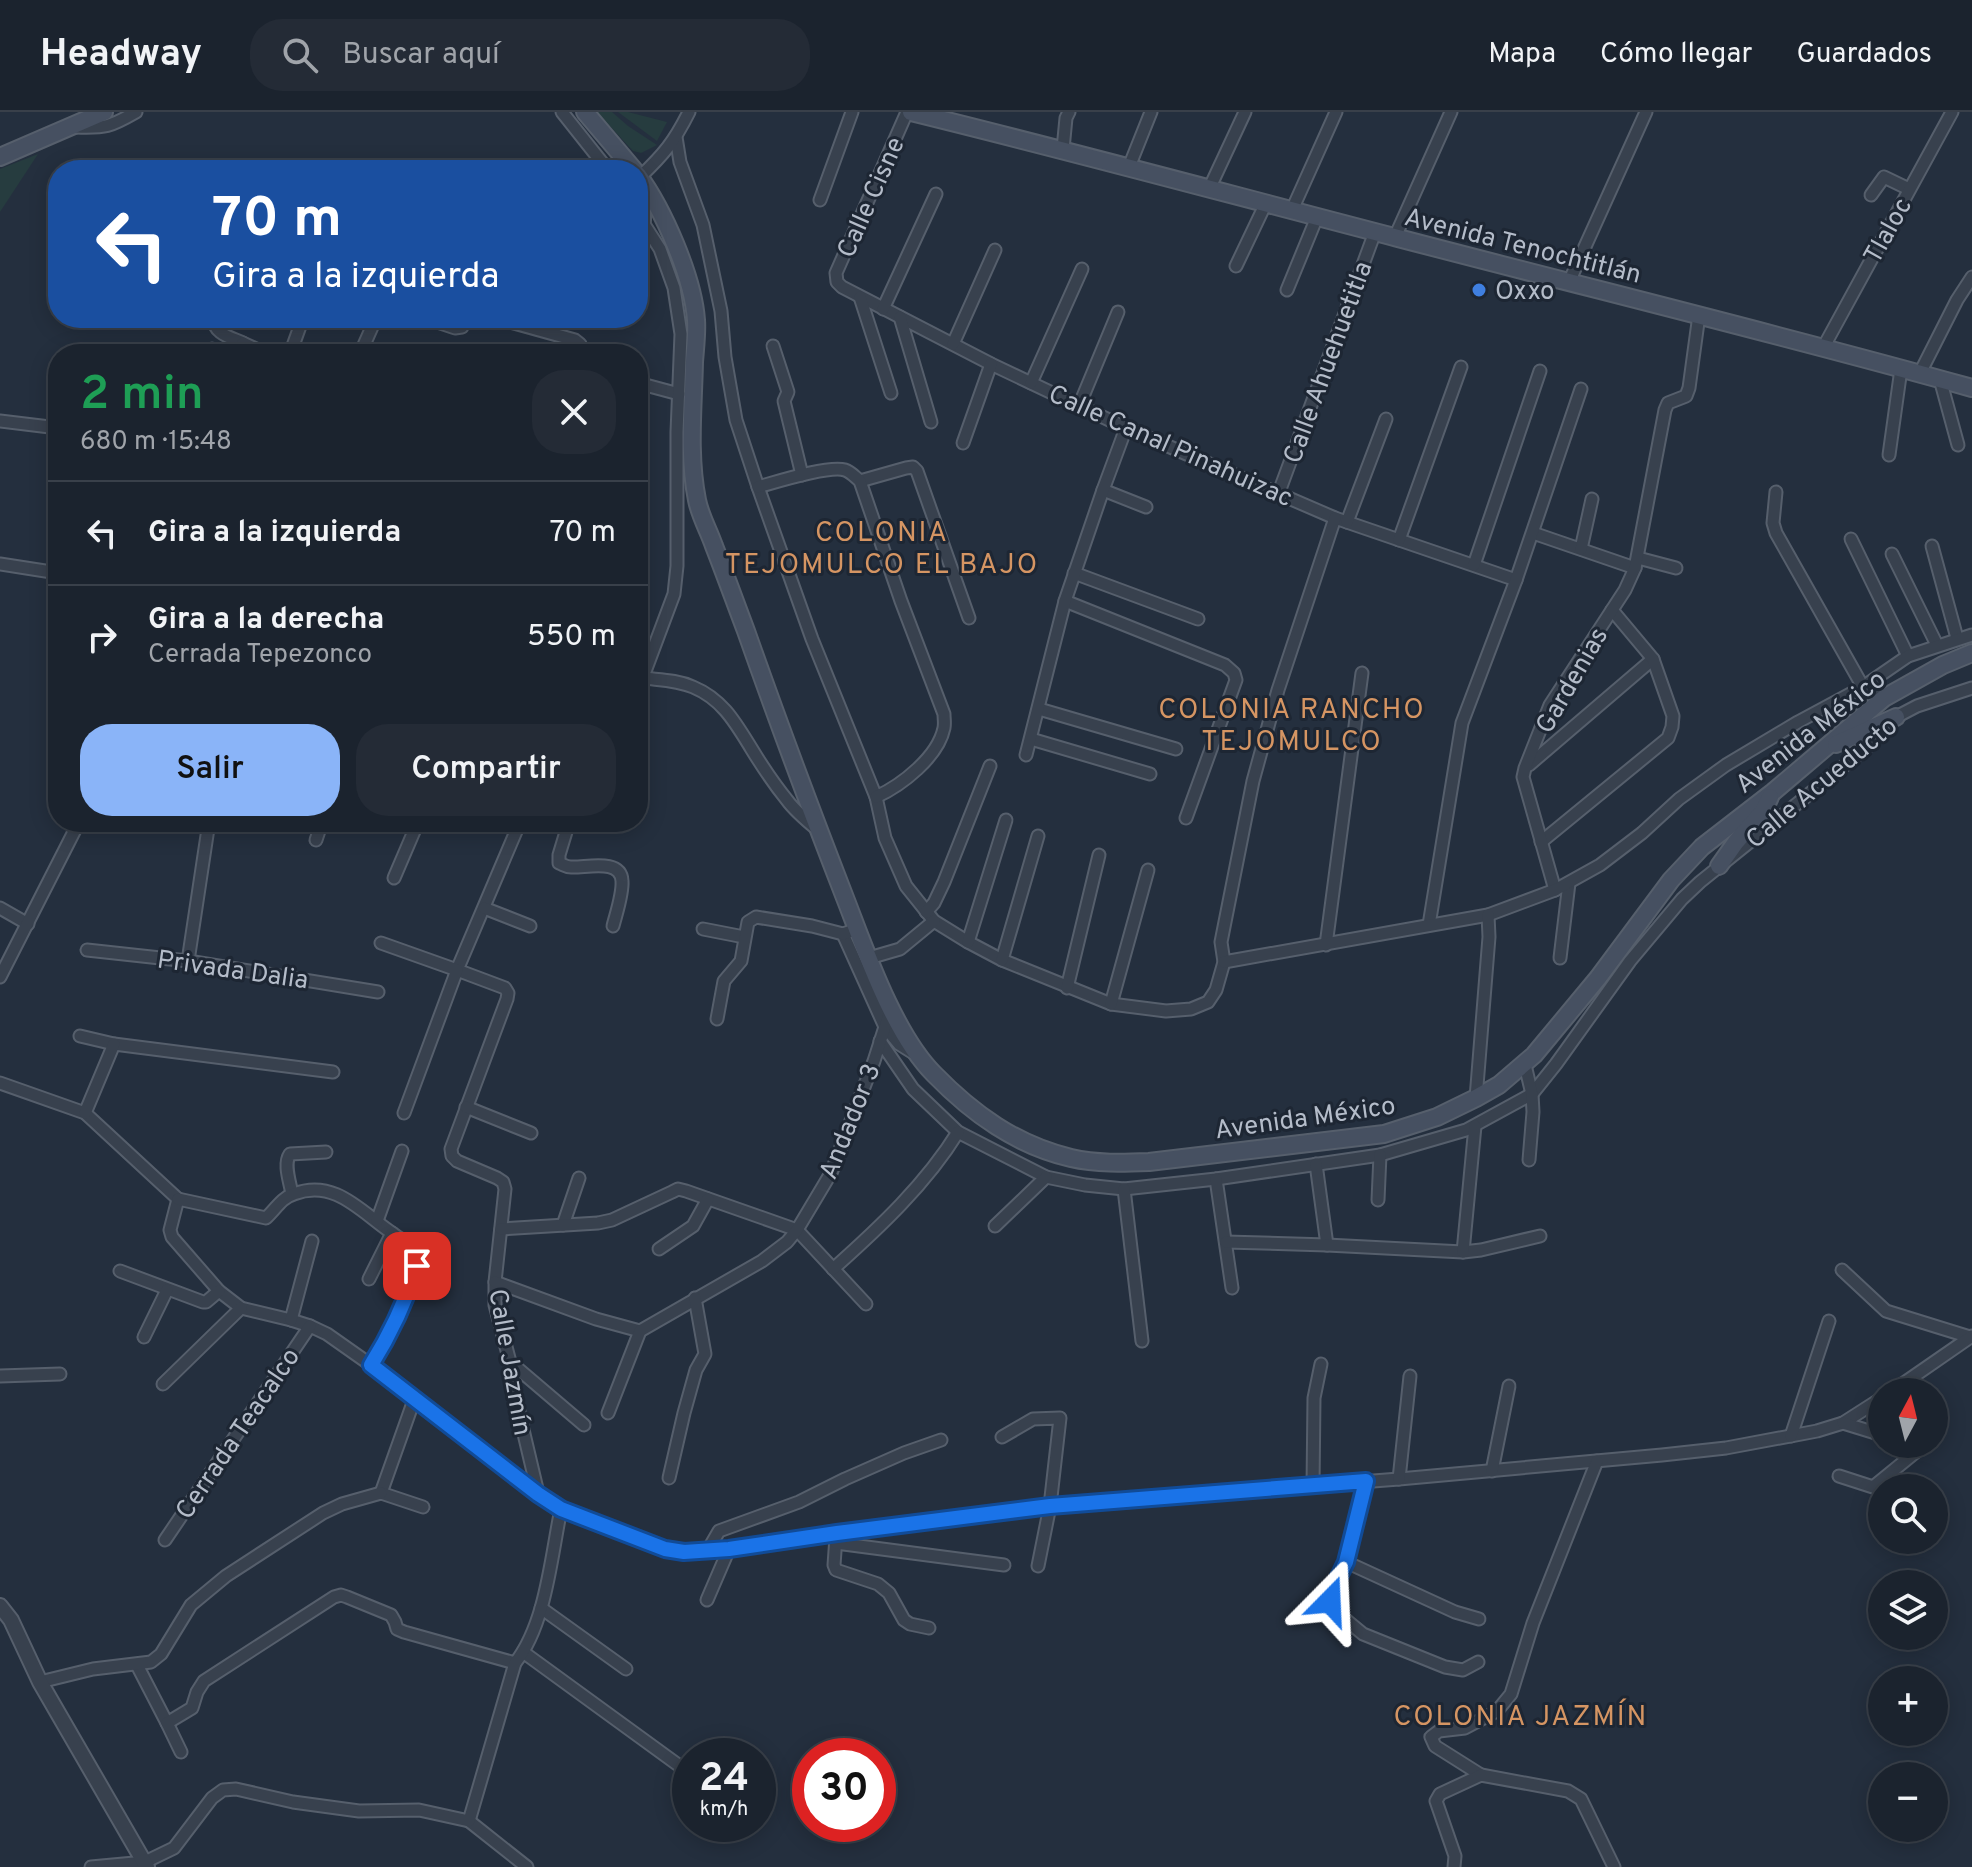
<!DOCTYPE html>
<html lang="es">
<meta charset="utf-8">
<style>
body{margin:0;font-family:Overpass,sans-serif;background:#242b36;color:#f1f3f6;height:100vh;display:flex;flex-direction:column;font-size:30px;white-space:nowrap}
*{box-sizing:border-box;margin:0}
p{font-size:26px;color:#a0a4aa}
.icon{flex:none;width:44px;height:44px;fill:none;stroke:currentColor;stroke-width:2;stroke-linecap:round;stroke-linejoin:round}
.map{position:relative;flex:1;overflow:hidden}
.drawer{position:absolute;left:48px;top:232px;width:600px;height:488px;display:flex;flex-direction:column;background:#1b232e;border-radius:32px;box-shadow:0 4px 20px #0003,0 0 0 2px #39404a}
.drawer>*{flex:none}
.banner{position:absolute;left:48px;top:48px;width:600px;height:168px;border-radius:32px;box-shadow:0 4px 20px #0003,0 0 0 2px #39404a;background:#1a4fa0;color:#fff;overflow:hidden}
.needle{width:52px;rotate:7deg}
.tools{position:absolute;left:1868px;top:1266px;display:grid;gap:16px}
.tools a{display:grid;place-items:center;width:80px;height:80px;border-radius:50%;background:#1b232e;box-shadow:0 4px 20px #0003,0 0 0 2px #39404a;font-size:40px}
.speed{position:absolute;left:672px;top:1626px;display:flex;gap:16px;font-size:40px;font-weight:700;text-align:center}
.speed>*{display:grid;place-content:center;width:104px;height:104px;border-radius:50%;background:#1b232e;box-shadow:0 4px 20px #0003,0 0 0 2px #39404a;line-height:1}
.speed small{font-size:20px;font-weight:400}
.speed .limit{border:12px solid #d22;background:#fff;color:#111}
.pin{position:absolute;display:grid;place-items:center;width:68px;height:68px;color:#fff;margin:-34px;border-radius:16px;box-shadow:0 4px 12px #0006}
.me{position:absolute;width:88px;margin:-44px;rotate:21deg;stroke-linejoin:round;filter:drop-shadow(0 0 6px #0008)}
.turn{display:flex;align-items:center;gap:28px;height:168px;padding:0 32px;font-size:36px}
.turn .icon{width:104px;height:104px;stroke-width:2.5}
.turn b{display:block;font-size:56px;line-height:68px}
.round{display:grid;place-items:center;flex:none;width:84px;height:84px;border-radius:32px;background:#242b36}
.summary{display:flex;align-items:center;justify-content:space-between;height:136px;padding:0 32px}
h1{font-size:48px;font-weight:600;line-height:60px;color:#1e9e55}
.button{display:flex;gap:16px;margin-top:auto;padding:16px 32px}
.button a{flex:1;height:92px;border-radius:32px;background:#8ab4f8;color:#111;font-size:32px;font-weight:600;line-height:92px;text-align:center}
.button a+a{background:#242b36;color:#f1f3f6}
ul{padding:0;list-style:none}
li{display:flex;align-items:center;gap:24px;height:104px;padding:0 32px;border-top:2px solid #39404a}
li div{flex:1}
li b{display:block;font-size:30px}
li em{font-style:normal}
header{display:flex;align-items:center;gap:48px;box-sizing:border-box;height:112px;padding:0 40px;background:#1b232e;border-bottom:2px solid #39404a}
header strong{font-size:38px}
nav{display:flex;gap:44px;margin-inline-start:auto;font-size:28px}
.search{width:560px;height:72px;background:#242b36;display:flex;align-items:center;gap:20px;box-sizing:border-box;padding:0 28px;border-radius:32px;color:#a0a4aa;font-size:30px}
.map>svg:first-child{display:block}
</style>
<header>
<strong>Headway</strong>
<div class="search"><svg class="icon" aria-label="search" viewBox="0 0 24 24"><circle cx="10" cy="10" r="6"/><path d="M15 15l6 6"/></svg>Buscar aquí</div>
<nav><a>Mapa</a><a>Cómo llegar</a><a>Guardados</a></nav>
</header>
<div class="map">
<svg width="1972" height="1755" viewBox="0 0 1972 1755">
<rect width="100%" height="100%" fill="#242f3e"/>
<!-- green -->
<g fill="#263c3f">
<path d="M597,0H612L628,14L657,33L641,41L633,39Z"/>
<path d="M618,0H628L667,10L657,29Z"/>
<path d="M38,42L0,100V57Z"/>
</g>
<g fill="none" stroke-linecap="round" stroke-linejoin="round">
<defs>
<g id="minor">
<path d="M562,0L608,58"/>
<path d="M907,0L836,161L837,170L842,175L991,252L1126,316L1335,406L1516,468"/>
<path d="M76,15C106,16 110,15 136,0"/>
<path d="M676,25L680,50L703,113L721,199L725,245L736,308L758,375L812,527L876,685L885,726L906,774L934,809L968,830L1002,848L1111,892L1166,899L1191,897L1208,890L1216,878L1224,850L1221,830L1253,669L1278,578L1335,406"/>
<path d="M1063,37L1066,6L1069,0"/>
<path d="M1129,55L1151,0"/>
<path d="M640,65C664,42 674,30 689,0"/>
<path d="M1210,75L1245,0"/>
<path d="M1871,83L1884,65L1909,77"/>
<path d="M820,88L852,0"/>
<path d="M1292,98L1336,0"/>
<path d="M1395,125L1451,0"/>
<path d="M1236,154L1266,91"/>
<path d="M1569,170L1646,0"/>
<path d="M1287,178L1317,105"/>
<path d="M860,185L891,281"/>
<path d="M883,197L936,82"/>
<path d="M900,205L931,310"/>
<path d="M213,206C214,222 230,225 243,231"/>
<path d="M425,206L455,216L462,215L465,206"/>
<path d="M496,206L575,228L580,232L579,242"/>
<path d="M953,232L995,138"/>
<path d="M773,234L788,280L784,289L802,363"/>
<path d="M1823,236L1952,0"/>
<path d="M209,242L212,237L225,242"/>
<path d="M236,242L243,231L267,242"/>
<path d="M290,242L303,206"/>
<path d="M360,242L376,206"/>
<path d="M1920,261L1957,188L1972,165"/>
<path d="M1940,267L1958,333"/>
<path d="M638,271L679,282"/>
<path d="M1031,271L1082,157"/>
<path d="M1079,294L1118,200"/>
<path d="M0,309L58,316"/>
<path d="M963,331L991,252"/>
<path d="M1889,343L1901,257"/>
<path d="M860,369L906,356L913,355L917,359L969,506"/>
<path d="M758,375C776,370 829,353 845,358C851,360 855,365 860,369L901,489L944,602C944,607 945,611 944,616C938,645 902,673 876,685"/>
<path d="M1103,378L1146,395"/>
<path d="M1279,380L1375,120"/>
<path d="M1776,380L1773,411L1776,421L1863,575L1884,586"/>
<path d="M1347,410L1386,307"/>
<path d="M1533,421L1635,456"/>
<path d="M1851,427L1908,544"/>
<path d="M1399,428L1461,255"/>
<path d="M1932,434L1957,526"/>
<path d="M1581,437L1592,387"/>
<path d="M1892,442L1937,533"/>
<path d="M1638,446L1676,456"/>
<path d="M0,452L58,461"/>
<path d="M1474,453L1540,259"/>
<path d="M1074,461L1198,507"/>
<path d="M1065,489L1225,553L1234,561L1236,568L1186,706"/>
<path d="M58,535V534"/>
<path d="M644,566C660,568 677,568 693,575C722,587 735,610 751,636C762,654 774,672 787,688C795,699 807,709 818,718"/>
<path d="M638,578L674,482L677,454V320L681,222L674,176L660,137L640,106"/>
<path d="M1039,597L1176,637"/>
<path d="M1031,627L1150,662"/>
<path d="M1026,643L1065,489L1103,378L1126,316"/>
<path d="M1529,653L1653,547"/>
<path d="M520,710L457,858L505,876L508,881L507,887L451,1037L452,1044L457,1049L497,1066L503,1070L505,1077L495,1170V1193L510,1250L520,1305L538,1381"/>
<path d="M569,710L559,743V751C564,753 566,755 571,755C586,756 621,746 622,769C623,782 616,802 613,814"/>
<path d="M316,728L322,710"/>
<path d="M1541,730L1668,626L1672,615L1673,604L1653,547L1612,498"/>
<path d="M394,766L418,710"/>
<path d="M1555,778L1523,665L1525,656L1550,593L1625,478L1635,456L1665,298L1668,291L1686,284L1689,276L1699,203"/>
<path d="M0,796L28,812"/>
<path d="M484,796L530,814"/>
<path d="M926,800L934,791L944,770L990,654"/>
<path d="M1429,813L1462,611L1516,468L1581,277"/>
<path d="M703,817L744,825"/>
<path d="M843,822L885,915L899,932L915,942"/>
<path d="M968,830L1006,708"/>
<path d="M381,831L457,858L404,1001"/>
<path d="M1326,833L1362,561"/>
<path d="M87,838L188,849L378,880"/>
<path d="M869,846L900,837L934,809"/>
<path d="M1560,846L1569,771"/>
<path d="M1002,848L1038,724"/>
<path d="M188,849L209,710"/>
<path d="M1224,850L1488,803L1555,778L1600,753L1642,721L1679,687L1726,653L1798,610L1863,575L1908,544L1972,523"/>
<path d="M0,865L79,710"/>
<path d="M1067,876L1099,743"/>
<path d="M1111,892L1148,758"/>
<path d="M717,907L724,869L741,849L748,810L756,805L812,814L843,822L857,817"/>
<path d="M80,924L114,932L333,960"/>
<path d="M880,929L913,977L958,1020L1046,1065L1085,1073L1124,1077L1216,1067L1380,1043L1466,1018L1532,982L1556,952L1630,849L1682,787L1700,770L1865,637L1896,605L1917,594L1972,576"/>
<path d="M1525,953L1532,982L1533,1000L1529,1048"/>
<path d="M0,971L85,1001L178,1087"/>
<path d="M1476,986L1489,825L1488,803"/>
<path d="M466,995L531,1021"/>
<path d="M85,1001L114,932"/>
<path d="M1316,1052L1327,1133"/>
<path d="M1216,1067L1232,1176"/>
<path d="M1124,1077L1142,1229"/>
<path d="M292,1082C290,1070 283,1052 290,1042L326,1040"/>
<path d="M178,1087L170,1118L172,1125L219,1179L241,1196L291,1208L310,1214L327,1222L371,1253L538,1382L561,1397L665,1437L684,1440L729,1437L837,1421L1050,1394L1399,1367L1662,1343L1726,1336L1817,1319L1843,1311L1882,1286"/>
<path d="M178,1087L266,1106C276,1097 281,1086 294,1082C335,1066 362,1101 392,1121C401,1128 410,1132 418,1139C420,1173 389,1225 371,1253"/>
<path d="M1378,1088L1380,1043"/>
<path d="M377,1109L402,1039"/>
<path d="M563,1113L579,1066"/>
<path d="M995,1114L1046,1065"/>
<path d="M501,1117L598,1111L612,1108L672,1080L678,1077L686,1079L797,1118L866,1192"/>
<path d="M1226,1130L1327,1133L1463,1140L1481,1138L1540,1124"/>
<path d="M659,1137L693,1114L708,1087"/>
<path d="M1463,1140L1475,1014"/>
<path d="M833,1157C879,1116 926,1072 958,1020"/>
<path d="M1842,1158L1886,1199L1970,1225"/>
<path d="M120,1159L203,1190H206L219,1179"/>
<path d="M369,1167L392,1121"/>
<path d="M495,1170L596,1207L640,1219"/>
<path d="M291,1208L312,1129"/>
<path d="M144,1225L167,1178"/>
<path d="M510,1250L584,1313"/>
<path d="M0,1264L60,1262"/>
<path d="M163,1272L241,1196"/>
<path d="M1891,1280L1972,1224"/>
<path d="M608,1301L640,1219L762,1149L787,1130L797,1118L831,1061L874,949L891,896"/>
<path d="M1843,1311L1882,1323"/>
<path d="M1791,1324L1829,1209"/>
<path d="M1002,1325L1033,1307L1060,1306L1050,1394L1038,1454"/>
<path d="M1492,1359L1509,1274"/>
<path d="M1839,1364L1873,1375L1922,1335L1917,1332"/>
<path d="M669,1366L684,1301L696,1258L705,1242L695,1186"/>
<path d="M1399,1367L1410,1264"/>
<path d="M1366,1369L1346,1450L1332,1479L1330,1489L1334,1498L1363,1522L1445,1555L1463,1558L1478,1550"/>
<path d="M1313,1374L1314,1286L1321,1252"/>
<path d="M381,1381L414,1288"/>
<path d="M381,1381L423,1395"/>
<path d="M836,1425L834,1453L836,1458L878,1472L889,1481L904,1508L910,1512L929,1516"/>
<path d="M165,1428L310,1214"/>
<path d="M836,1431L1004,1453"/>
<path d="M708,1438L719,1419L799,1390L845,1367L904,1341L941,1328"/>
<path d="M1346,1450L1455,1500L1479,1507"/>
<path d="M707,1488L729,1437"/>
<path d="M541,1496L626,1557"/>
<path d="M523,1540L681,1655"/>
<path d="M137,1553L167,1611"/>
<path d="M40,1570L93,1557L151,1550L161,1542L191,1493L226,1464L323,1401L342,1392L381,1381"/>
<path d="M181,1640L167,1611L192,1596L197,1580L204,1569L334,1485L341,1483L347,1485L391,1503L395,1510L397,1517L404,1520L515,1551"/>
<path d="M1481,1663L1435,1634L1431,1625L1439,1619L1465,1616L1497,1599L1511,1582L1533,1511L1597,1349"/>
<path d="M469,1709L527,1755"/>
<path d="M91,1755L145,1750L174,1736L212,1686L223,1678L236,1677L293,1690L359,1699L419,1698L469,1709L515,1551C546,1512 551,1445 561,1397"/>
<path d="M1454,1755L1455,1744L1436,1689L1440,1682L1481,1663L1568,1679L1581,1687L1614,1755"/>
</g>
<path id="tertiary" d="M0,1494L11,1508L40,1570L147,1755"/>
<g id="secondary">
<path d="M585,0L634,58"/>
<path d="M911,0C1074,40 1236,84 1398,126C1589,176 1782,223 1972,276"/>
<path d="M0,45L104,0"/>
<path d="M638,63C663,97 693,165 696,208C697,221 695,236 694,250C693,296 688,343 697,388C700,404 709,419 714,434C725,462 735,490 746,519C778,610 812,701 847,791C867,843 895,923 934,962C973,1002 1016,1033 1071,1046C1097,1052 1123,1051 1149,1050L1384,1022L1437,1005L1476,986L1499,973L1534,943L1598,866L1671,768L1702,735L1773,680L1884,586L1943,553L1972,541"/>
<path d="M638,88L642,96V109"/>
<path d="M1836,632L1896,605"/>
<path d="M1719,754L1736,730L1764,698L1770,685"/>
</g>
</defs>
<!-- minor casing -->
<use href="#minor" stroke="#565f6c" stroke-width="15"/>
<!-- tertiary casing -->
<use href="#tertiary" stroke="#565f6c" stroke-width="18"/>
<!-- secondary casing -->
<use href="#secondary" stroke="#565f6c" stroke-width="20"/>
<!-- minor -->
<use href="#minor" stroke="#38414e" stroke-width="11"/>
<!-- tertiary -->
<use href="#tertiary" stroke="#38414e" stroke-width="14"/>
<!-- secondary -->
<use href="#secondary" stroke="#465061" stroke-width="16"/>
</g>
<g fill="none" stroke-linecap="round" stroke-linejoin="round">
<defs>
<path id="route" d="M417,1154C406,1189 391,1221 371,1253L538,1382L561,1397L665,1437L684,1440L729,1437L837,1421L1050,1394L1366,1369L1346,1450L1332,1479L1330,1489"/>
</defs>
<!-- route casing -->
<use href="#route" stroke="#114b97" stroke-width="20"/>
<!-- route -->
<use href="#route" stroke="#1a73e8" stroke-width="14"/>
</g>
<!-- markers -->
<circle fill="#3f7fe0" stroke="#1d2633" stroke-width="3" cx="1479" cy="178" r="8"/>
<g text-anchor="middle" stroke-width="6" stroke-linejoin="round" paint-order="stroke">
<!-- street labels -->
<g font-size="26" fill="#b4bcc9" stroke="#1d2633">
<text transform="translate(870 85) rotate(-66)" y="9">Calle Cisne</text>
<text transform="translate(1887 118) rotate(-61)" y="9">Tlaloc</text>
<text transform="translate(1523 133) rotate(14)" y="9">Avenida Tenochtitlán</text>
<text transform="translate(1327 250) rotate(-70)" y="9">Calle Ahuehuetitla</text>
<text transform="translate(1171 333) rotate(24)" y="9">Calle Canal Pinahuizac</text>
<text transform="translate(1571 568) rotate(-60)" y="9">Gardenias</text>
<text transform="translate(1810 619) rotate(-38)" y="9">Avenida México</text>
<text transform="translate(1821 670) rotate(-40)" y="9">Calle Acueducto</text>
<text transform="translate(233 857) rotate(8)" y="9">Privada Dalia</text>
<text transform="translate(1305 1005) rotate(-8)" y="9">Avenida México</text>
<text transform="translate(849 1009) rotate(-68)" y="9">Andador 3</text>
<text transform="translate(511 1250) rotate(80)" y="9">Calle Jazmín</text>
<text transform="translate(237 1321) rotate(-56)" y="9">Cerrada Teacalco</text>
</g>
<!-- poi labels -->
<g font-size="26" fill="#b4bcc9" stroke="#1d2633" text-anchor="start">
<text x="1495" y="187">Oxxo</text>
</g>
<!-- neighbourhood labels -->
<g font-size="28" letter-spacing="2" fill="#d59563" stroke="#1d2633">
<text x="882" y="429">COLONIA<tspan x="882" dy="32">TEJOMULCO EL BAJO</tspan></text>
<text x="1292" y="606">COLONIA RANCHO<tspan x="1292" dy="32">TEJOMULCO</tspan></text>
<text x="1521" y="1613">COLONIA JAZMÍN</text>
</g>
</g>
</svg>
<div class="tools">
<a><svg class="needle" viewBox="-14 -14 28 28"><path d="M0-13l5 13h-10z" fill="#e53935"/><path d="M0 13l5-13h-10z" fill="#a0a4aa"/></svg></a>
<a><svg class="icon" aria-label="search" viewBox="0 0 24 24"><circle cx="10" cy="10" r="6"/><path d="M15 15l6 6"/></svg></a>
<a><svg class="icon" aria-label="layers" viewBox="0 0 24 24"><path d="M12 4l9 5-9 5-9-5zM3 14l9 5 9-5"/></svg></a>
<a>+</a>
<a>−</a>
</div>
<div class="speed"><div>24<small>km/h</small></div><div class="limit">30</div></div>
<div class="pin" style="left:417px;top:1154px;background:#d93025"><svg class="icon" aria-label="arrive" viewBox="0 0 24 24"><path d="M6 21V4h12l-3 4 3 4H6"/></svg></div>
<svg class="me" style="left:1330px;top:1489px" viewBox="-20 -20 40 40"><path d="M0-17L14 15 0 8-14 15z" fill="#1a73e8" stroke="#fff" stroke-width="4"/></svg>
<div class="banner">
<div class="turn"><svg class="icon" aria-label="left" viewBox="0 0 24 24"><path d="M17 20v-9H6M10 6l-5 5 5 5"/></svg><div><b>70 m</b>Gira a la izquierda</div></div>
</div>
<section class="drawer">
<div class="summary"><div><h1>2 min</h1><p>680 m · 15:48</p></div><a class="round"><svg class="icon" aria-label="close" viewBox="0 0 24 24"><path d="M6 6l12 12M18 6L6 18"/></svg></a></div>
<ul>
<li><svg class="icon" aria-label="left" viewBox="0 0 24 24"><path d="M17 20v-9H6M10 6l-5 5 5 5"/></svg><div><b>Gira a la izquierda</b></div><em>70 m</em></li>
<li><svg class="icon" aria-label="right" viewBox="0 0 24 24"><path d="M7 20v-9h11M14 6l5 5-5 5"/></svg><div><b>Gira a la derecha</b><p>Cerrada Tepezonco</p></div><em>550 m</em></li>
</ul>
<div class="button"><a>Salir</a><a>Compartir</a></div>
</section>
</div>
